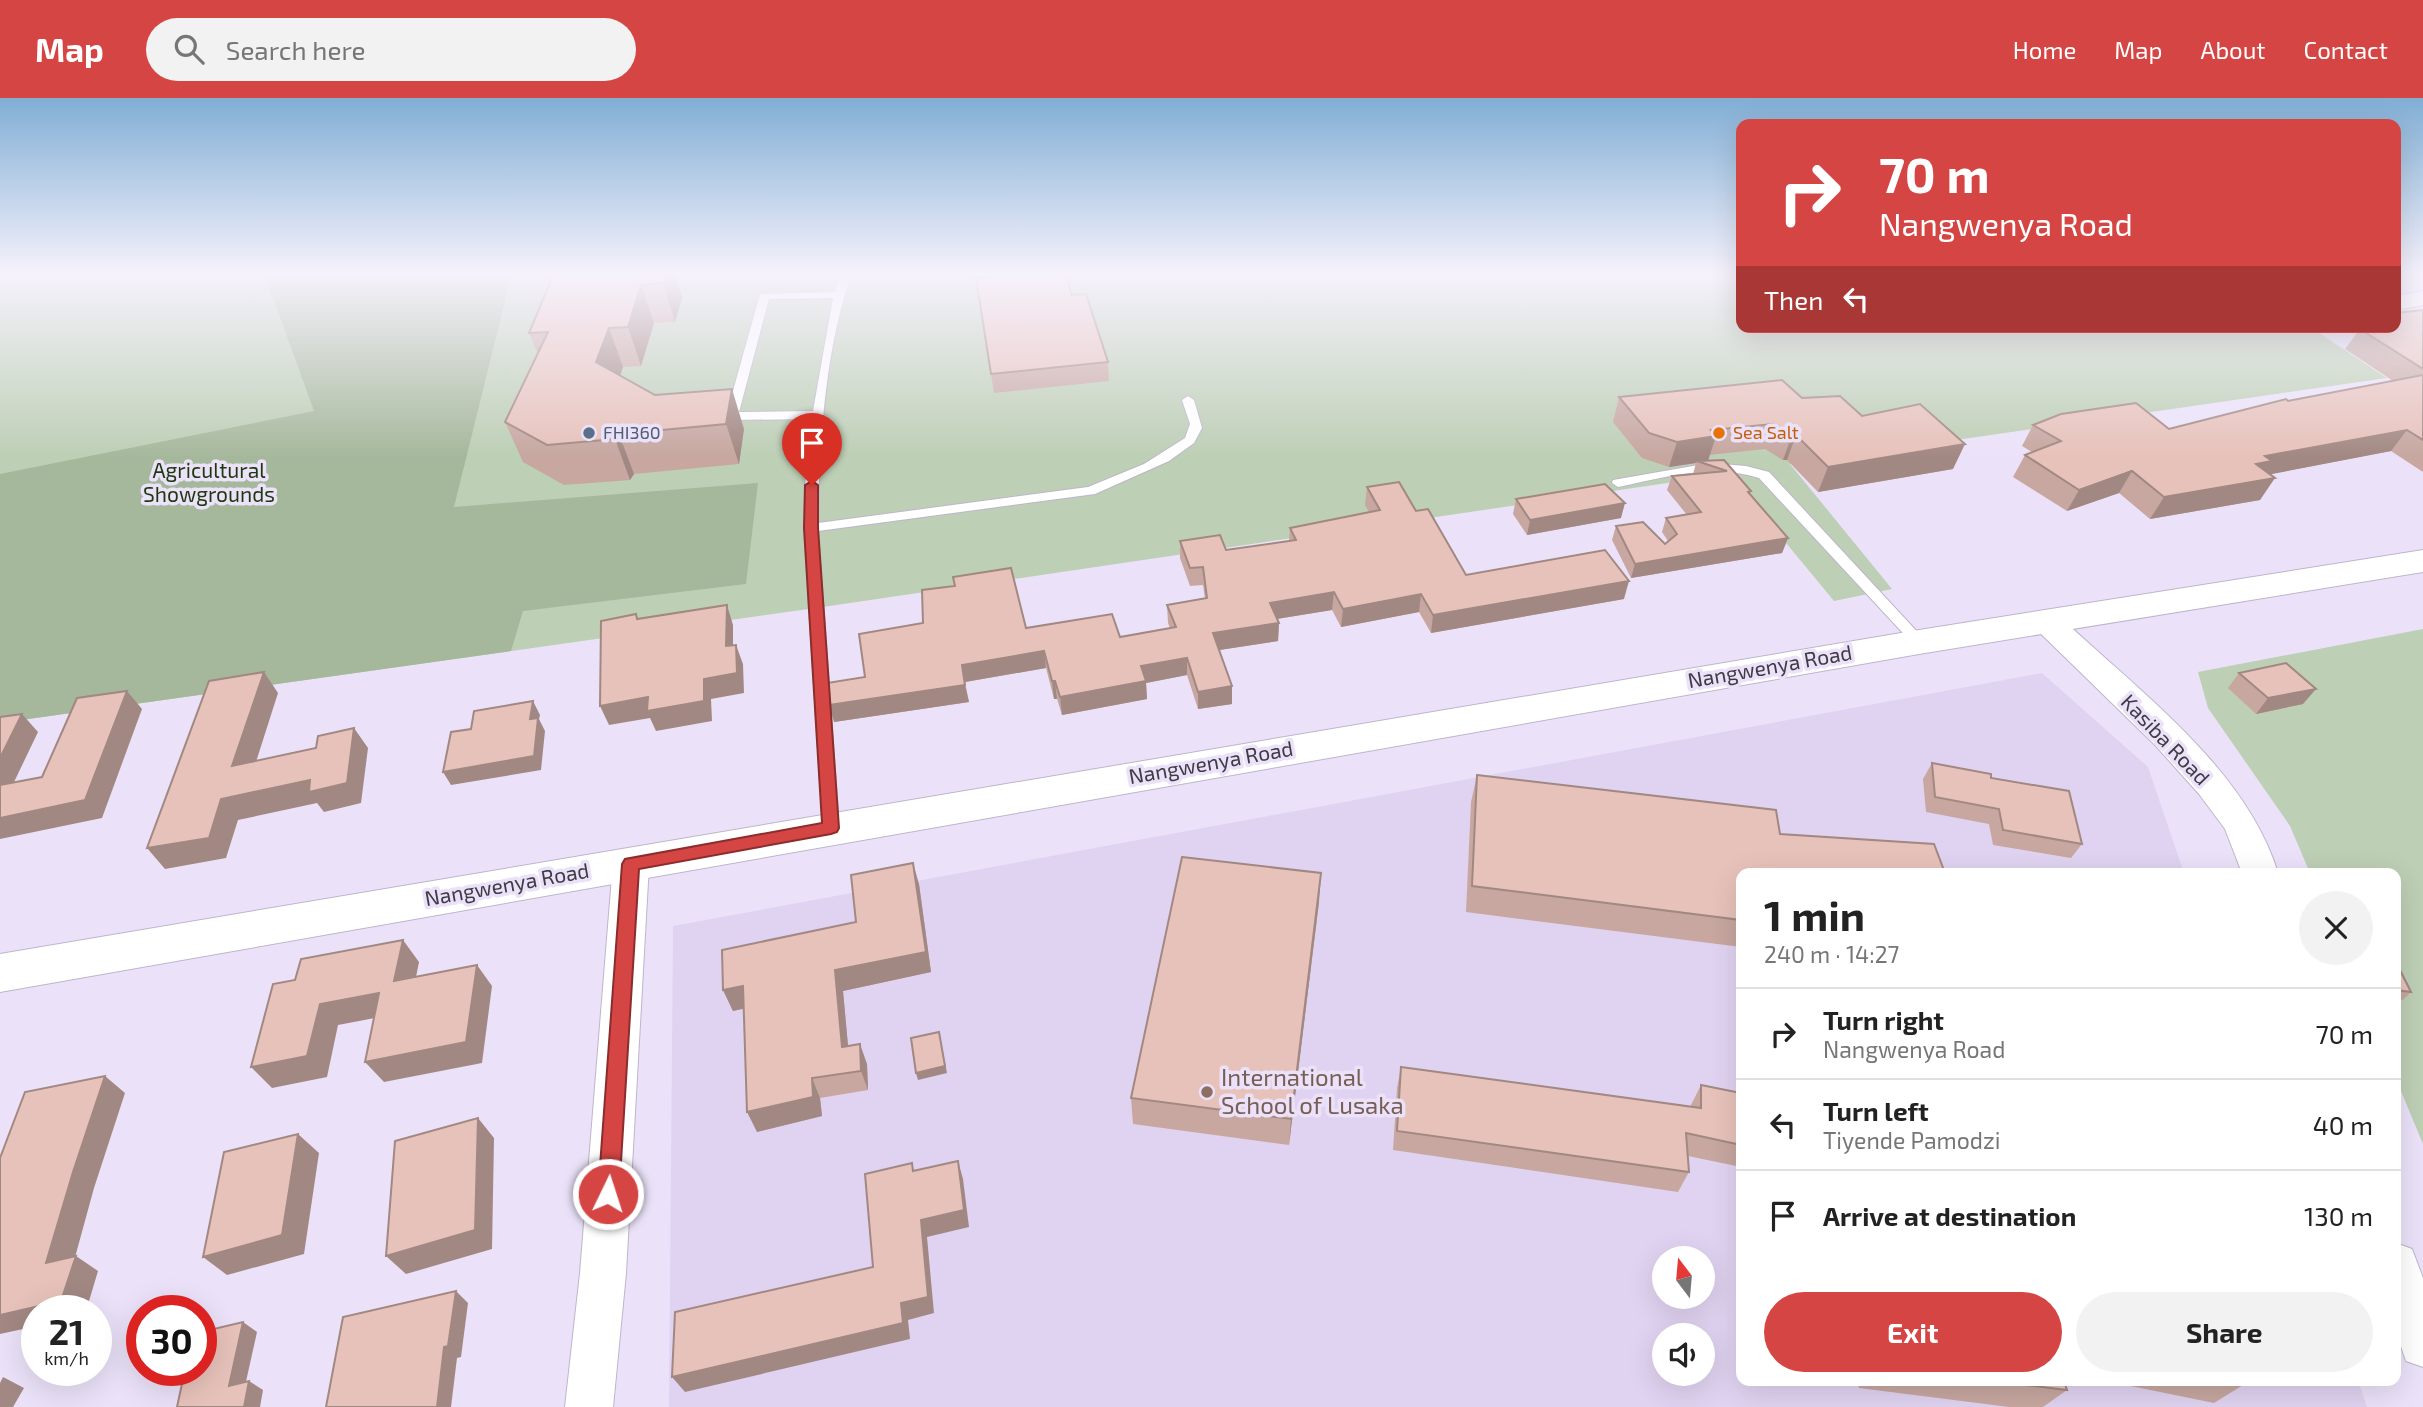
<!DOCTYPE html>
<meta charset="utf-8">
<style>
body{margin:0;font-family:"Exo 2",sans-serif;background:#f2f2f2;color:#222;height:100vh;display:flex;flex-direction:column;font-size:26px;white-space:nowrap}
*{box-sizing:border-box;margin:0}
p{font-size:23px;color:#767676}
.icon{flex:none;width:38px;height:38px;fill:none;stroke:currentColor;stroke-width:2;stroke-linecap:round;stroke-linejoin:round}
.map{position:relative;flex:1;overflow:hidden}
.side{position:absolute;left:1736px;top:770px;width:665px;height:518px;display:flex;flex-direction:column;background:#fff;border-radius:14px;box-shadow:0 7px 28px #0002}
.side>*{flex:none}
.top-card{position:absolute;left:1736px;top:21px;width:665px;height:214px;border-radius:14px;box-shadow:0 7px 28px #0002;background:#d44543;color:#fff;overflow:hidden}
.needle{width:46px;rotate:344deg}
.buttons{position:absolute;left:1652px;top:1148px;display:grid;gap:14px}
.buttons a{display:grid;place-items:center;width:63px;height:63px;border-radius:50%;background:#fff;box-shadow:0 7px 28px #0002;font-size:35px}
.speed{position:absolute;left:21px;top:1197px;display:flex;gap:14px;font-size:35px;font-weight:700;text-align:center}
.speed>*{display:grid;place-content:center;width:91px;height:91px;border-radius:50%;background:#fff;box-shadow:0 7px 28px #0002;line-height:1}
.speed small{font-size:18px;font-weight:400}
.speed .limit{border:10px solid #d22;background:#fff;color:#111}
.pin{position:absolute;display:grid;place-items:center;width:60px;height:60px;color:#fff;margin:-72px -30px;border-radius:50% 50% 50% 0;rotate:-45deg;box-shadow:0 0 7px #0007}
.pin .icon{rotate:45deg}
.me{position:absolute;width:77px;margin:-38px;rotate:4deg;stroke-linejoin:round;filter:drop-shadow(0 0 5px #0008)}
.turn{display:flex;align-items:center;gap:24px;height:147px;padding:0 28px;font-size:32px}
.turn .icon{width:91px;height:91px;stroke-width:2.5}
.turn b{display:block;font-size:49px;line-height:60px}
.then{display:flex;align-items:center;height:66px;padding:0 28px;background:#0003;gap:14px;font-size:26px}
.round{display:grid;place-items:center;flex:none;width:74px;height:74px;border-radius:37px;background:#f2f2f2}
.summary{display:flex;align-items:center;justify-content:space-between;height:119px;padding:0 28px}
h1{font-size:42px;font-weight:700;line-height:52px}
.cta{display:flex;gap:14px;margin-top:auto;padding:14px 28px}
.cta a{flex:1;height:80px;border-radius:42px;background:#d44543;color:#fff;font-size:28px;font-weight:700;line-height:80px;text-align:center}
.cta a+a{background:#f2f2f2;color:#222}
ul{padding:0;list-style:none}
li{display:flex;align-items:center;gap:21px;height:91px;padding:0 28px;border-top:2px solid #e0e0e0}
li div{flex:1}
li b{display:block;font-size:26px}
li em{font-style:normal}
header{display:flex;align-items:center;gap:42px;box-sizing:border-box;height:98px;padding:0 35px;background:#d44543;color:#fff}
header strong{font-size:33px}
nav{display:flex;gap:38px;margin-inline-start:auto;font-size:24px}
.search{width:490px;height:63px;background:#f2f2f2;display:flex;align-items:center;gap:18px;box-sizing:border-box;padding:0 24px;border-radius:38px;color:#767676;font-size:26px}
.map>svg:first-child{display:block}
</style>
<header>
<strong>Map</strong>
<div class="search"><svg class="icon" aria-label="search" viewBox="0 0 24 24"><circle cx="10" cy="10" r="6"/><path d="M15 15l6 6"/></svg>Search here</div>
<nav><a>Home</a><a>Map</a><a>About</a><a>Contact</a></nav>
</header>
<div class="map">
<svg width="2423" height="1309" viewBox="0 0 2423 1309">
<rect width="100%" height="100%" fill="#ebe2f9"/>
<!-- built -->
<path fill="#e0d3f1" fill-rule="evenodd" d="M2042,575L2148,669L2184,775H1741V1283H2358L2367,1309H669L673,828ZM1664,1160H1703V1199H1664ZM1664,1237H1703V1276H1664Z"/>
<!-- green -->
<g fill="#bdcfb5">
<path d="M0,175H1741V229H2310L2387,280L1790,366L1892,491L1834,503L1729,376L816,510L0,625Z"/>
<path d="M2423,531V1046L2396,981V775H2310L2290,728L2208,610L2198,574Z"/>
</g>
<!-- forest -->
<path fill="#a6b89c" d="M264,175H512L454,409L758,385L746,486L523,513L511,553L0,625V376L314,313Z"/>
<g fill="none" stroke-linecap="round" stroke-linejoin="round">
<defs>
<g id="service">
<path d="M842,175H852C825,250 819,346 818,425L1088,389L1144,366L1185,340L1190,326L1182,302L1188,298L1194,302L1202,330L1194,345L1169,363L1095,396L818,433L839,730L837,735H825L823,730L804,430L806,366L812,321L732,322L726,318L760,196L835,194ZM833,200L813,313L739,314L769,201Z"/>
<path d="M1710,365L1746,368L1769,374L1924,541L1926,544L1924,547H1914L1759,380C1712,365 1665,379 1618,389L1612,385L1613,382Z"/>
</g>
<g id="minor">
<path d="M2423,193V207L2396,212V198Z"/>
<path d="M2048,515L2059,518C2136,591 2246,670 2278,775H2242L2225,731L2199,696L2155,647L2037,532L2033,525L2037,518Z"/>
<path d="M631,752L644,756L649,766L626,1175L613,1309H565L580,1175L613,766L618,756Z"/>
<path d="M2396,1145L2412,1151L2423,1180V1269L2406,1263L2396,1234Z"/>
</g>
<path id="secondary" d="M2423,452V474L1919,556L0,894V856L1919,532Z"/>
</defs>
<!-- service casing -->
<use href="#service" stroke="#beb5cb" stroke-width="2"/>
<!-- minor casing -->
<use href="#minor" stroke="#beb5cb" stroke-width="2"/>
<!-- secondary casing -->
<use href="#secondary" stroke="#beb5cb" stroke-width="2"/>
<!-- service -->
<use href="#service" fill="#fff" fill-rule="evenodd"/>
<!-- minor -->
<use href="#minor" fill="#fff" fill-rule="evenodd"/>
<!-- secondary -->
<use href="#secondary" fill="#fff" fill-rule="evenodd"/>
</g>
<!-- wall -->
<g fill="#c7a7a0">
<path d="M554,175H674L682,200L675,224L654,225L641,268L623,269L620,277L655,297L744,331L739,366L634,376L630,382L564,387L523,364L505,324L538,256L529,235Z"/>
<path d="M976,180L1072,197L1108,264L1109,283L994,295Z"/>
<path d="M2423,212V374L2391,353L2270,376L2260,402L2150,421L2119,395L2067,413L2013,379L2025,357L2032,354L2022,348L2033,327L2169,331L2393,283L2345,251L2360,231L2396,229Z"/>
<path d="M1619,299L1862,318L1953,371L1818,394L1787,362H1783L1765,351L1709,357L1708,363L1724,362L1750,396L1788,440L1782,455L1631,480L1612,442L1616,428L1665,446L1668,443L1662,434L1666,420L1687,417L1667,392L1672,378L1693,376L1696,365L1669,369L1642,360L1613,324Z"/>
<path d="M1367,389L1416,413L1466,477L1624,501L1431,535L1419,514L1341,529L1332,512L1277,521L1279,525L1278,543L1219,552L1232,588V606L1198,611L1187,577L1146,585L1147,601L1062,617L1057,601H1054L1046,570L965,584L969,604L834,624L865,579L1026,530L1120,539L1170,530L1168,525L1167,507L1205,501L1203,487L1190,488L1180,460V443L1226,452L1289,443L1290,430L1369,414L1365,407Z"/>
<path d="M1516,401L1621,420L1527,437L1513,416Z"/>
<path d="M2239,575L2303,606L2256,616L2228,590Z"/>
<path d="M1932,665L1991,680L2082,746L2071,760L1993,747L1989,726L1926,714L1923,681Z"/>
<path d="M1477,677L1780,736L1741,775V849L1466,814L1471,704Z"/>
<path d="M919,786L931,874L843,893L848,948L867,966L868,992L820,1000L822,1018L757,1034L744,910L733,913L723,892L856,824Z"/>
<path d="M1319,804L1289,1047L1133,1026L1131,1000Z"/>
<path d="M2396,864L2411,894L2403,902L2396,901Z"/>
<path d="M1401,969L1690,1009L1701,987L1741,995V1069L1688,1058L1689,1074L1678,1094L1393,1052L1397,990Z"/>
<path d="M1858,1283H2064L2067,1292L2043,1309H2009L1859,1290Z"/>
<path d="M2106,1283H2247L2248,1284L2214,1305Z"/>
</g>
<!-- shaded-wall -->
<g fill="#a28882">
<path d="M656,175H674L682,200L675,224L663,185Z"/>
<path d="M641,187L654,225L641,268L628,229Z"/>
<path d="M609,230L623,269L611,304L596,264Z"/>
<path d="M732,291L744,331L739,366L726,326Z"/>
<path d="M2407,332L2391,353L2262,378L2275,380L2260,402L2150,421L2164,399L2265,358Z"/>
<path d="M619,336L634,376L630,382L615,341Z"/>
<path d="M1792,337H1796L1787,362H1783Z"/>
<path d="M1716,338L1708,363H1697L1696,365L1669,369L1677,344Z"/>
<path d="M1965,346L1953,371L1818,394L1828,369Z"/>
<path d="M2132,373L2119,395L2067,413L2079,392Z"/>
<path d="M1625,405L1621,420L1527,437L1530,422Z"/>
<path d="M1788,440L1782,455L1631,480L1635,466Z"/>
<path d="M1629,483L1624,501L1431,535L1433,517Z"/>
<path d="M1334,494L1332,512L1270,522V505Z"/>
<path d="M1421,496L1419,514L1341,529L1343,511Z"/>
<path d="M727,507L733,527V568L726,548Z"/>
<path d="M1279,525L1278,543L1213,553V535Z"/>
<path d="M736,547L743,566L744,595L711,601L712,623L656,633L650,620L609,627L600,608L704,581Z"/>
<path d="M1044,553L1046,570L965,584L962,567Z"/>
<path d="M1187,560V577L1146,585L1147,601L1062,617L1060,599L1141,568Z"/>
<path d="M264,574L278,595L248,689L232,668Z"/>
<path d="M1052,583H1055L1057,601H1054Z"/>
<path d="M965,587L969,604L834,624L829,607Z"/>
<path d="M1232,588V606L1198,611V594Z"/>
<path d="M2316,591L2303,606L2256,616L2268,600Z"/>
<path d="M127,593L142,611L102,720L0,741V720L85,702Z"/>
<path d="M533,603L540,617L539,621L545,633L541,672L451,687L443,674L530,621Z"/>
<path d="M22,616L38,634L3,707L0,704V660Z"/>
<path d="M354,630L368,650L361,705L324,714L317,705L238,722L226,760L165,771L147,750L221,701Z"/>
<path d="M913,765L919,786L931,874L843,893L850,969L842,949L835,872Z"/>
<path d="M1321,775L1319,804L1289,1047L1291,1021Z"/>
<path d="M403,842L419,864L411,904L394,883Z"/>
<path d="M477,867L492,888L482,965L384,984L365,964Z"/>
<path d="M743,888L752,909L733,913L723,892Z"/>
<path d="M379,895L396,916L338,927L327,979L272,990L251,969L320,906Z"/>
<path d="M939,934L947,975L918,982L916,975Z"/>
<path d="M860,946L867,966L868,992L861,973Z"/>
<path d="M105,978L125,995L94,1090L74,1163L76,1158L98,1173L86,1213H37V1228L0,1236V1217L46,1165L73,1074Z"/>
<path d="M812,980L820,1000L822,1018L757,1034L747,1014Z"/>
<path d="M478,1020L494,1040L492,1151L406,1176L386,1158Z"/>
<path d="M298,1036L319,1055L304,1156L227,1177L203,1159Z"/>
<path d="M958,1063L963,1081L969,1129L927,1139L934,1215L908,1222L910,1241L685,1294L672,1279L901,1205L921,1122Z"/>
<path d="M456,1193L468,1205L461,1259L457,1260L451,1309H437L444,1249Z"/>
<path d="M243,1224L257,1234L243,1297L229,1288Z"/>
<path d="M3,1279L24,1290L13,1309H0V1285Z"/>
<path d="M249,1283L263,1292L260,1309H244Z"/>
</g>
<!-- building -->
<g fill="#e7c2ba" stroke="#a28882" stroke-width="2">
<path d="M554,175H666L663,185L641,187L628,229L609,230L596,264L655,297L732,291L726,326L619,336L615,341L547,347L505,324L548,234L529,235Z"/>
<path d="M1023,175H1065L1072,197L1086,196L1108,264L991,276L976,180Z"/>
<path d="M2423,212V271L2360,231L2368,229H2396V225H2397L2396,224V215Z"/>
<path d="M2423,277V342L2407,332L2265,358L2272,363L2256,366L2275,380L2164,399L2132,373L2079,392L2025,357L2061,343L2033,327L2061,316L2136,305L2169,331L2286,301L2288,303Z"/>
<path d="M1782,282L1802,300L1840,298L1862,318L1920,306L1965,346L1828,369L1796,337H1792L1773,326L1711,332L1716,338L1677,344L1649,335L1619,299Z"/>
<path d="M1724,362L1751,393L1748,394L1788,440L1635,466L1616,428L1643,424L1665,446L1677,436L1666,420L1701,414L1672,378L1727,373L1697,363Z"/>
<path d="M1399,384L1416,413L1428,411L1466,477L1605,452L1629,483L1433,517L1421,496L1343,511L1334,494L1270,505L1279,525L1213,535L1232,588L1198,594L1187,560L1141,568L1146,583L1060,599L1055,583H1052L1044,553L962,567L965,587L829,607L827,585L865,579L859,536L923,525L922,492L955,488L953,479L1011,470L1026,530L1112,516L1120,539L1176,529L1167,507L1207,500L1203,469L1190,470L1180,443L1220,437L1226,452L1296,442L1290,430L1380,412L1367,389Z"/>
<path d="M1605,386L1625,405L1530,422L1516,401Z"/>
<path d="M727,507L726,548L736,547L737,575L704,581V603L647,613L648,599L600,608L601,523L636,516L637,521Z"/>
<path d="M2286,565L2316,591L2268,600L2239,575Z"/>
<path d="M264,574L232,668L316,650L318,638L354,630L347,685L309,694L310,682L221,701L209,740L147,750L209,583Z"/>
<path d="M127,593L85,702L0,720V687L42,679L77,600Z"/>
<path d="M533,603L530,621L538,620L534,658L443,674L451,634L471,631L474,613Z"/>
<path d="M22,616L0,660V619Z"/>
<path d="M1932,665L1991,676V680L2069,693L2082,746L2003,732L1999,711L1935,699Z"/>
<path d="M1477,677L1776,712L1780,736L1934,746L1945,775H1741V822L1472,788Z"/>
<path d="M1182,759L1321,775L1291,1021L1131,1000Z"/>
<path d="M913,765L926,854L835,872L842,949L860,946L861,973L812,980L813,999L747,1014L743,888L723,892L722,852L856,824L851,777Z"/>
<path d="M403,842L394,883L477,867L466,944L365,964L379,895L320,906L307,958L251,969L273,886L295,882L301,861Z"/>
<path d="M2396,864L2411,894L2396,892Z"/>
<path d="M939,934L945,968L916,975L911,940Z"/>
<path d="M1401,969L1701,1010V987L1741,995V1047L1686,1035L1689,1074L1397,1033Z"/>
<path d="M105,978L73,1074L46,1165L76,1158L61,1203L0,1217V1060L25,994Z"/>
<path d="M478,1020L475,1132L386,1158L395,1043Z"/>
<path d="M298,1036L282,1137L203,1159L224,1054Z"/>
<path d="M958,1063L964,1112L921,1122L928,1199L901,1205L903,1225L672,1279L675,1214L873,1169L865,1076L912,1065L913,1073Z"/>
<path d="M456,1193L448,1248L444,1249L437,1309H326L343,1219Z"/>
<path d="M243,1224L229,1288L249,1283L244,1309H177L185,1272H201V1234Z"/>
<path d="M1991,1283H2064L2067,1292Z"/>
</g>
<!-- sky -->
<linearGradient id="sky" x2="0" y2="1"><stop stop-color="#81aed5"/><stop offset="0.49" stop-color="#f6f2fc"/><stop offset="1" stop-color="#f6f2fc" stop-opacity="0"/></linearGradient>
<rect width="2423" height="359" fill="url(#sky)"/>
<!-- route -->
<path fill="#d44543" stroke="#8a2d2c" stroke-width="2" d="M812,383L818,387V430L839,730L837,734L831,736L639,771L619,1096L616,1103L608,1106L601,1103L598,1096L622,766L625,761L822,725L804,430L805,387Z"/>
<!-- markers -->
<circle fill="#5c6f8a" stroke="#ebe2f9" stroke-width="2.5" cx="589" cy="335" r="7"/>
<circle fill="#e8710a" stroke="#ebe2f9" stroke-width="2.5" cx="1719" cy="335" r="7"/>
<circle fill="#8d6e63" stroke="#ebe2f9" stroke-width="2.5" cx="1207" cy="994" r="7"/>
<g text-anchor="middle" stroke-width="7" stroke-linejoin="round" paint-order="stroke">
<!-- far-service labels -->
<g font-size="18" fill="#4e5e75" stroke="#ebe2f9" text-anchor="start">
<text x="603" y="341">FHI360</text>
</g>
<!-- far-food labels -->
<g font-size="18" fill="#c56008" stroke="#ebe2f9" text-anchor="start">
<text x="1733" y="341">Sea Salt</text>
</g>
<!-- park labels -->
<g font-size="21" fill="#1e370d" stroke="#ebe2f9">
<text x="209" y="380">Agricultural<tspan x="209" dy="24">Showgrounds</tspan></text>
</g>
<!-- street labels -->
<g font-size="21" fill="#3f3b44" stroke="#ebe2f9">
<text transform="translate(1770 569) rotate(-10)" y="7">Nangwenya Road</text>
<text transform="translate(2165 642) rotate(46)" y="7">Kasiba Road</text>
<text transform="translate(1211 665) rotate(-10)" y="7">Nangwenya Road</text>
<text transform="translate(507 787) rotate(-10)" y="7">Nangwenya Road</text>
</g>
<!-- near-education labels -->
<g font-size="24" fill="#785e54" stroke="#ebe2f9" text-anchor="start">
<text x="1221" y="988">International<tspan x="1221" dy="28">School of Lusaka</tspan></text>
</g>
</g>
</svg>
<div class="buttons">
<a><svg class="needle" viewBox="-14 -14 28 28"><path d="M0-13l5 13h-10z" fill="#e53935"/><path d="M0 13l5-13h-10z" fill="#767676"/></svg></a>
<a><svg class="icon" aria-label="sound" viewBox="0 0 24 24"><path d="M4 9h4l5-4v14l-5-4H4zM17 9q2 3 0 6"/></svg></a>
</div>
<div class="speed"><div>21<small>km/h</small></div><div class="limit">30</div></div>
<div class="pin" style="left:812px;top:387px;background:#d93025"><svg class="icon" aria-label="arrive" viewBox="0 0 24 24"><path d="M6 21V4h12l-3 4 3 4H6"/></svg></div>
<svg class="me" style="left:608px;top:1096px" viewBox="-20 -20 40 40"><circle r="17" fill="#d44543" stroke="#fff" stroke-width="3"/><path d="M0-11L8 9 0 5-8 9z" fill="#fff"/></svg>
<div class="top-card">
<div class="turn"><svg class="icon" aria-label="right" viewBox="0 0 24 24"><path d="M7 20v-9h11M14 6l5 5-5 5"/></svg><div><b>70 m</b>Nangwenya Road</div></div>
<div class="then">Then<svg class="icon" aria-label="left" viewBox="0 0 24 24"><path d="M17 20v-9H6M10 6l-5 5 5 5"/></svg></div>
</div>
<section class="side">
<div class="summary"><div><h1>1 min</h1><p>240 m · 14:27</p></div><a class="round"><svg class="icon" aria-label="close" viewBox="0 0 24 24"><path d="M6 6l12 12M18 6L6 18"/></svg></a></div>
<ul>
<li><svg class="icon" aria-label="right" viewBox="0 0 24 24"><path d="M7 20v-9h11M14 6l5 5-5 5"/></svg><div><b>Turn right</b><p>Nangwenya Road</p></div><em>70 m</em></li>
<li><svg class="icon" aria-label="left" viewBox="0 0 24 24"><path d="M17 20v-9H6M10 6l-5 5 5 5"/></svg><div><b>Turn left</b><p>Tiyende Pamodzi</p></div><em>40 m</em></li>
<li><svg class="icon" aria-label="arrive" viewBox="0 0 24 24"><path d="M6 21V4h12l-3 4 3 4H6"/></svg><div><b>Arrive at destination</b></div><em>130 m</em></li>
</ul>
<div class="cta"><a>Exit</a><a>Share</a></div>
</section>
</div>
